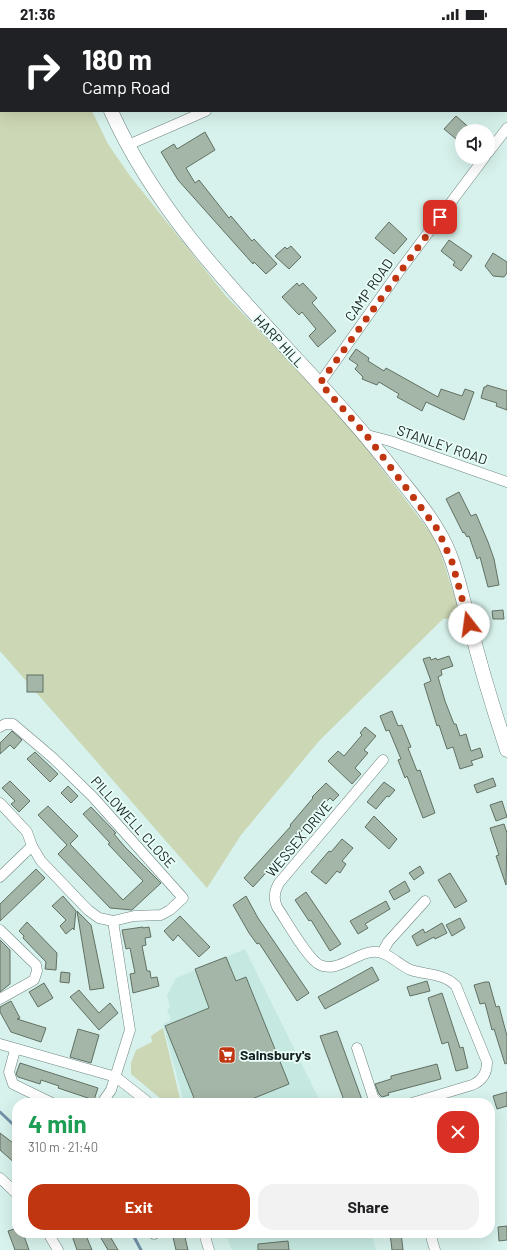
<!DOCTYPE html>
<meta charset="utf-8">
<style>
body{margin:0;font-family:Barlow,sans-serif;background:#f2f2f2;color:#202124;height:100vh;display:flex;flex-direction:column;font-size:15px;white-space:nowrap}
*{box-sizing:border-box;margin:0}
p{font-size:13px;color:#757577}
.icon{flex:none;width:22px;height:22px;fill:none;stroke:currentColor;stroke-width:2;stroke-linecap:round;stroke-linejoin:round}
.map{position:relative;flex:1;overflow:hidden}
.sheet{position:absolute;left:12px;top:1070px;width:483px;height:140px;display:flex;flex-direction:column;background:#fff;border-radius:16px;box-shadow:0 4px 16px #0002}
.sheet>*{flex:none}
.banner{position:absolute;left:0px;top:0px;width:507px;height:84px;box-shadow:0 4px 16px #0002;background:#202124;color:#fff;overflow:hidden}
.controls{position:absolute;left:455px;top:96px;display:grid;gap:8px}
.controls a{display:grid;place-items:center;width:40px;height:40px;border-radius:50%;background:#fff;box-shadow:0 4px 16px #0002;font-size:20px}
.pin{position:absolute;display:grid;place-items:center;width:34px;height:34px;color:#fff;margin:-17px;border-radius:8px;box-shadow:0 2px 6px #0006}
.me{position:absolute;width:44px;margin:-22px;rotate:345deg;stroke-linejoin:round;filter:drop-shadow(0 0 3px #0008)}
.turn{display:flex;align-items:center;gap:14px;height:84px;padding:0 16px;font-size:18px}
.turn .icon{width:52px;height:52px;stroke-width:2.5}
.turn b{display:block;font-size:28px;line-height:34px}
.round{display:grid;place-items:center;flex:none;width:42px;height:42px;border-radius:16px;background:#f2f2f2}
.head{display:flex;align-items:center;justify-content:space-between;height:68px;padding:0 16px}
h1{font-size:24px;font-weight:700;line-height:30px;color:#1e9e55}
.button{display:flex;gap:8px;margin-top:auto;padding:8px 16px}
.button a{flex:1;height:46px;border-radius:16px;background:#c03611;color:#fff;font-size:16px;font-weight:700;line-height:46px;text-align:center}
.button a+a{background:#f2f2f2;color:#202124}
.status{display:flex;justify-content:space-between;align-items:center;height:28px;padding:0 20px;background:#fff;direction:ltr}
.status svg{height:11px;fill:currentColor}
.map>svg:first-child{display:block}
</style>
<div class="status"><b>21:36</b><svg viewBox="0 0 49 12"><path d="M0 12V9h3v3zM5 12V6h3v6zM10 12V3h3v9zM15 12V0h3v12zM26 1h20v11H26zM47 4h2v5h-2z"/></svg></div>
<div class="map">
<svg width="507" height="1222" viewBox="0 0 507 1222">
<rect width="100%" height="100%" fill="#d7f2ec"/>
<!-- built -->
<g fill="#c5e9e1">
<path d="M245,921L285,1002L321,1075H184L163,996L171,992L167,982L170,979L167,967L176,950Z"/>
<path d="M225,1205H371L376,1222H232Z"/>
</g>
<!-- green -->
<g fill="#ccd7b5">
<path d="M0,0H71L1,1V83H92L108,116L130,148L226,268L312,357L353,403L437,513L460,586L454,590L443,591L319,713L241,807L207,860L0,623Z"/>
<path d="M163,1000L181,1075H166L131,1046V1035L136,1022L152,1014L151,1008Z"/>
</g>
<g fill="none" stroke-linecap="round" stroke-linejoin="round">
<!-- stream -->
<g stroke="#7292a9" stroke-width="3">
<path d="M0,1084L17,1100"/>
<path d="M132,1205L141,1222"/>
</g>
</g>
<!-- building -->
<g fill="#a4b6a7" stroke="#617164">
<path d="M456,88L473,103H462V116L444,101Z"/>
<path d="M205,104L215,122L186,140L195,155L199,152L229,190L231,188L252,213L254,211L277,236L266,246L254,234L253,236L178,152L161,124L174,116L177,121Z"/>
<path d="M389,194L407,211L394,226L375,210Z"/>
<path d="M449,212L472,228L461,243L453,237L455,234L441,223Z"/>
<path d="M291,218L301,229L289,241L275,228L285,219L287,221Z"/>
<path d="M493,225L507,234V245L504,249L493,248L485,238Z"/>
<path d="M297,255L299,258L303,255L317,270L312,275L336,303L318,319L309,308L316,301L302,284L299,287L282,269Z"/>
<path d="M356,321L369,330L368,333L384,343L386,340L438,369L441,361L462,368L465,361L474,364L464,392L426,374L422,383L397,369L399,366L379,354L377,357L362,351L363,349L355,341L358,337L349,331Z"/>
<path d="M487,357L507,363V382L496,378L497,375L481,370L484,359H486Z"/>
<path d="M459,464L471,488L476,486L488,514L494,531L499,557L488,559L480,529L477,531L469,508L467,509L464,504L463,505L446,471Z"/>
<path d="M503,582L504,591H493L492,583Z"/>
<path d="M449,628L453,638L441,642L442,647L438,649L445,673L454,696H456L460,708L466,706L471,723L480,720L483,729L471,733L473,737L460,741L453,719L447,721L439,697L437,698L424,656L431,653L423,631L430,629L431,632L436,630L437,632Z"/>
<rect x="27" y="647" width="16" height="17"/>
<path d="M392,683L398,698L402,697L411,719L408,720L417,743L420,742L435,785L423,790L407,748L405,750L398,732L401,731L389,702L386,703L380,688Z"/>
<path d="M365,699L376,708L364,722L368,725L355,740L361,746L352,756L328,733L338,723L344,728L362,707L360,705Z"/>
<path d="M12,703L22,712L14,721L10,717L0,726V715Z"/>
<path d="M35,724L58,746L50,754L27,731Z"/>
<path d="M493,750L496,758L477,765L474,757Z"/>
<path d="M10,753L30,773L19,784L11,776L15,773L2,760Z"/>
<path d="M384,754L395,762L389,769L387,768L376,781L367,774Z"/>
<path d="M326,755L339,767L333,773L330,770L316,784L317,785L294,812L295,813L253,859L244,850L291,798L290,797L313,770L312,769Z"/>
<path d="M68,758L78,768L71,775L61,765Z"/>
<path d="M502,773L507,789L496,793L490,777Z"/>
<path d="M48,778L78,808L70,816L123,872L143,853L108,816L110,815L83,786L91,779L116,805L114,806L125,819L161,855L132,882L110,880L58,826L67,817L38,787Z"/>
<path d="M374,788L397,811L389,821L365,799Z"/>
<path d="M504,796L507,805L506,857L496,828L499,827L490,800Z"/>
<path d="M342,811L353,820L342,833L346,836L340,845L337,843L326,856L311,844L329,823L331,824Z"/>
<path d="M420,838L424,845L414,852L409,845Z"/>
<path d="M36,841L45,850L0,893V876Z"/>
<path d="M450,845L467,873L455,880L438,852Z"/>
<path d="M405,853L410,863L394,872L389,863Z"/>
<path d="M306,864L341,916L330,923L311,892L309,893L295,872Z"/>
<path d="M63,868L76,883L74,902L73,900L66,906L60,898L66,892L52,878Z"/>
<path d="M246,868L258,890L309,965L297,973L259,915L257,916L249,905L233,877Z"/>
<path d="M386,873L390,881L365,896L368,900L358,906L350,893Z"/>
<path d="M77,883L91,897L104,960L90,962Z"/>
<path d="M180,888L210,919L199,929L178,907L173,913L164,903Z"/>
<path d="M460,890L465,900L452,908L446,897Z"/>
<path d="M27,894L57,925L56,942L45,941L46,934L23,910L24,908L19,903Z"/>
<path d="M442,895L447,905L435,911L434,909L417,918L412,908L423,901L425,905Z"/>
<path d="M143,899V900L149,899L151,909L145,910L146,917L142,918L147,943H150L151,950L157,949L159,958L133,965L130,946L135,945L130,920L126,921L122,902Z"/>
<path d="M0,912L10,922V956L0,964Z"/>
<path d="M226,929L236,953L246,949L289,1056L247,1073V1075H196L165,998L209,980L195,941Z"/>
<path d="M372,939L379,952L325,981L318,969Z"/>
<path d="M61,944L70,945L69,955L60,954Z"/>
<path d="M427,953L430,963L410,968L407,959Z"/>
<path d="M485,954H489L496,979L499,978L507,1008V1035L505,1036L494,1001L492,1002L485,975L480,976L474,957Z"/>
<path d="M44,955L53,970L38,979L29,964Z"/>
<path d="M79,962L99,985L110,975L118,985L99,1002L70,969Z"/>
<path d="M442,965L460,1020L463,1019L468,1040L456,1043L448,1014L442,1016L428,970Z"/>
<path d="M11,973L20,990L17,991L46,1000L41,1014L11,1004L0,984V979Z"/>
<path d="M78,1001L99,1007L91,1035L70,1029Z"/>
<path d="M337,1003L362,1072L352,1075H345L320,1008Z"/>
<path d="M20,1035L98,1060L94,1072L58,1060L59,1058L41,1052L40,1056L18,1049L16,1046Z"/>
<path d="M437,1036L441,1051L388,1065L389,1067L382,1069L379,1066L375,1056L391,1051V1048Z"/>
<path d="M507,1064V1078L497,1081L493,1068Z"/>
<path d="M0,1105L17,1118V1137L0,1122Z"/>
<path d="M507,1198V1212L499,1213L498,1199Z"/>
<path d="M17,1200V1205H23L29,1222H15L8,1203Z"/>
<path d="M71,1205H85L92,1222H77Z"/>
<path d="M98,1205H108L118,1222H108Z"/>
<path d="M172,1205H184L188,1222H176Z"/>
<path d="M390,1205H401L403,1222H392Z"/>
<path d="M288,1213L289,1222H258V1216Z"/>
</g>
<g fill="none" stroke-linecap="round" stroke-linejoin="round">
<defs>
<g id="street">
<path d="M128,117L206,83"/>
<path d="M488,125L507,100"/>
<path d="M320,355L398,245L485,129"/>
<path d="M367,407L390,413L507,454"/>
<path d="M0,699L5,696H13L53,730L93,769L183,870L170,882L161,887L134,888L113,893"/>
<path d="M383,732L279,855C274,863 273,870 277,879C286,892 308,932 320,937C337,945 356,925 372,924C387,922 398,937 411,942C425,947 444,945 456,958L487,1034C487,1045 482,1053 472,1057L412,1075"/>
<path d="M0,775L27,804L32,818L41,833L88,882L99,890L113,893L130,1002L111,1062L102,1075"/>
<path d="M0,849L32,818"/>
<path d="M0,902L36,937L37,943L34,952L0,971"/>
<path d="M382,925L388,914L425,873"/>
<path d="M0,1016L116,1049L149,1075"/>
<path d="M357,1020L373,1069L378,1075"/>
<path d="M15,1022L9,1044L13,1056L52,1075"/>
<path d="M0,1150L17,1166"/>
<path d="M48,1205L58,1222"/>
<path d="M154,1205V1206"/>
<path d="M204,1205L209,1222"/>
<path d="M430,1205L435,1222"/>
</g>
<g id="secondary">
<path d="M84,0V1"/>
<path d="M111,83C175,226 304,325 397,447C411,465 427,483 438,503C455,530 460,563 469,593C480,637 493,680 507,722"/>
</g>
</defs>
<!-- street casing -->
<use href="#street" stroke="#6d8580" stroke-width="11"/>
<!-- secondary casing -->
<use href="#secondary" stroke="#6d8580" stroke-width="15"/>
<!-- street -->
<use href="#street" stroke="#fff" stroke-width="10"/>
<!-- secondary -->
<use href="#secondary" stroke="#fff" stroke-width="14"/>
</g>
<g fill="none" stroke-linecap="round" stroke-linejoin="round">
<!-- route -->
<path stroke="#c03611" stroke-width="7" stroke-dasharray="0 12.6" d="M440,189L320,355L367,408L438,502L452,534L469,596"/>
</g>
<!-- icons -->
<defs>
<symbol id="supermarket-square" viewBox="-11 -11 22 22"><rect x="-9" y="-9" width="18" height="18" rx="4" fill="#c03611" stroke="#e9fef9"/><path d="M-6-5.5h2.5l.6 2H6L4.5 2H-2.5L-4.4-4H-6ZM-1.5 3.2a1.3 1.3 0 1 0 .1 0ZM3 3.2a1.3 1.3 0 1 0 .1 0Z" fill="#fff"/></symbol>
</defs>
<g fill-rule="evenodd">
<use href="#supermarket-square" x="217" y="1017" width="20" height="20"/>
</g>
<g text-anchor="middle" stroke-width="3.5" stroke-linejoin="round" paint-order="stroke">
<!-- street labels -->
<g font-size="14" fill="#16201e" stroke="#e9fef9">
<text transform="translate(369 262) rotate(-55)" y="5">CAMP ROAD</text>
<text transform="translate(279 313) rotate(47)" y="5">HARP HILL</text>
<text transform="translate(442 417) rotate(19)" y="5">STANLEY ROAD</text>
<text transform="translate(133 794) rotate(48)" y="5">PILLOWELL CLOSE</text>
<text transform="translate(299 811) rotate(-50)" y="5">WESSEX DRIVE</text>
</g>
<!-- poi labels -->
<g font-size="14" font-weight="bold" fill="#16201e" stroke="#e9fef9" text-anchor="start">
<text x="240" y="1032">Sainsbury's</text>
</g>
</g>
</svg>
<div class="controls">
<a><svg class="icon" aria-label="sound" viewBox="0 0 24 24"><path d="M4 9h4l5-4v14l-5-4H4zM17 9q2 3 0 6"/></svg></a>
</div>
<div class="pin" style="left:440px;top:189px;background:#d93025"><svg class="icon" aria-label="arrive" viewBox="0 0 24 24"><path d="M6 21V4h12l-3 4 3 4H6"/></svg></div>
<svg class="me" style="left:469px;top:596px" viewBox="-20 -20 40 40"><circle r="19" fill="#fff"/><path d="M0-13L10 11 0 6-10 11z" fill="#c03611"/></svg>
<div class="banner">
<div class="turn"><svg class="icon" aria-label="right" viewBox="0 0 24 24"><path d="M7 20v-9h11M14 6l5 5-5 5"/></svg><div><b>180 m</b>Camp Road</div></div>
</div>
<section class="sheet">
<div class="head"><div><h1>4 min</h1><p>310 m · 21:40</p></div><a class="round" style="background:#d93025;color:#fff"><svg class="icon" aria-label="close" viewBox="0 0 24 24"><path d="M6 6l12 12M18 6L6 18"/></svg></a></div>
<div class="button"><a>Exit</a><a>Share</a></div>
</section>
</div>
